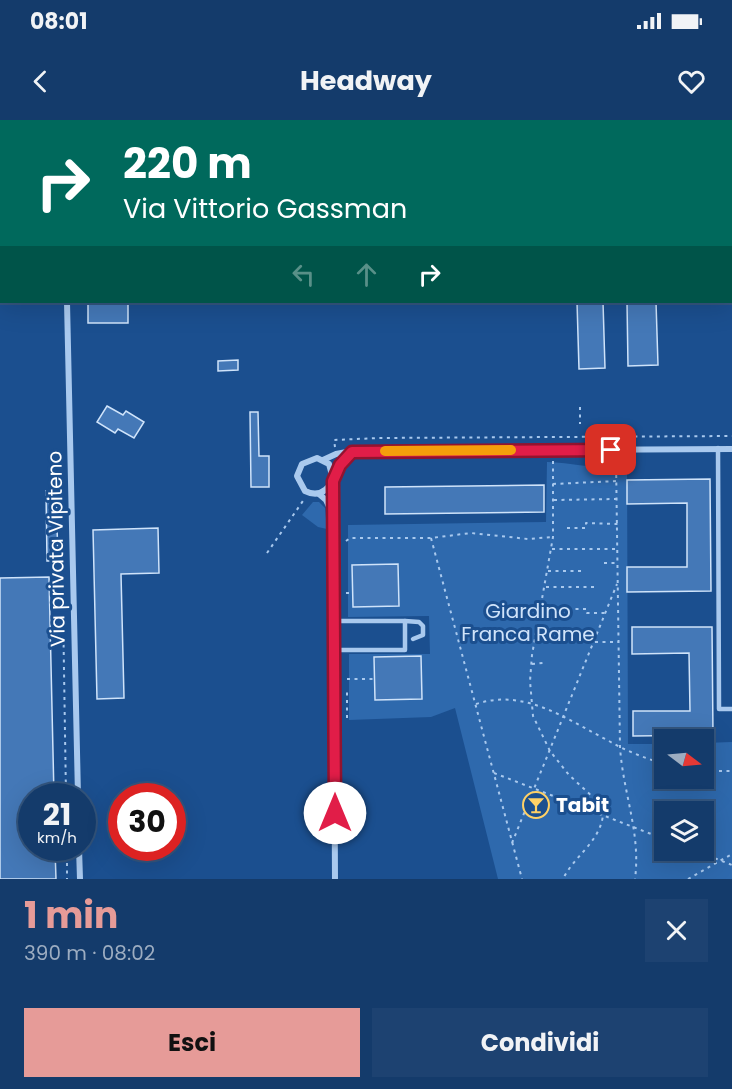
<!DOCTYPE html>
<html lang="it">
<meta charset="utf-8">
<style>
body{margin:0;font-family:Poppins,sans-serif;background:#1d4271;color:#f1f3f6;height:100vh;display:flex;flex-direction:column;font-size:22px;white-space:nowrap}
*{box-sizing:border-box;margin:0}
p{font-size:20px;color:#9dadc1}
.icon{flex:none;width:33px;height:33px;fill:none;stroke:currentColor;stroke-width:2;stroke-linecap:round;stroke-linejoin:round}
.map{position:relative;height:759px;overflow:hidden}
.sheet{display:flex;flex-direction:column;background:#143b6b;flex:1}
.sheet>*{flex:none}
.hud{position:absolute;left:0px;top:0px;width:732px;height:183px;box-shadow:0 6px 24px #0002,0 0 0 2px #33557e;background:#00695c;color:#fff;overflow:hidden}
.needle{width:39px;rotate:106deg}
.buttons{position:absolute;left:654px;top:609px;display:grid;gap:12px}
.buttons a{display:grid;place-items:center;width:60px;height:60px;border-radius:0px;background:#143b6b;box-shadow:0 6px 24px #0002,0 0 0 2px #33557e;font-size:30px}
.speed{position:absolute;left:18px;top:663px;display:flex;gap:12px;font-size:30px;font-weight:700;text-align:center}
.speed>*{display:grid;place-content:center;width:78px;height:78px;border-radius:50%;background:#143b6b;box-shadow:0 6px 24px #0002,0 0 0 2px #33557e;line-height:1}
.speed small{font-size:15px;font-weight:400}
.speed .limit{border:9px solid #d22;background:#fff;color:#111}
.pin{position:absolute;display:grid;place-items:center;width:51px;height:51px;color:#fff;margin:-26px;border-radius:12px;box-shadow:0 3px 9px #0006}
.me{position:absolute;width:66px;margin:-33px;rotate:0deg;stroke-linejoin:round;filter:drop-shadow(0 0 4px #0008)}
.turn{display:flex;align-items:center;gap:21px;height:126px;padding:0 24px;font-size:27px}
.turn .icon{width:78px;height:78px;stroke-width:2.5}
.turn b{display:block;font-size:42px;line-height:51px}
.lanes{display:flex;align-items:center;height:57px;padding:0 24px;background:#0003;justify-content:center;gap:30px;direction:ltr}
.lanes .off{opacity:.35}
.round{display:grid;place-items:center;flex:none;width:63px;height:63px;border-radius:0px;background:#1d4271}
.overview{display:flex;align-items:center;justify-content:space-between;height:102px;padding:0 24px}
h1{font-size:36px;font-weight:700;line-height:45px;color:#e69b98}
.button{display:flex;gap:12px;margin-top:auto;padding:12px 24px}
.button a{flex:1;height:69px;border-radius:0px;background:#e69b98;color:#111;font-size:24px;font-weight:700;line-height:69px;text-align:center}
.button a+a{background:#1d4271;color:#f1f3f6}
.status{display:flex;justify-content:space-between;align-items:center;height:42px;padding:0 30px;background:#143b6b;direction:ltr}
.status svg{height:16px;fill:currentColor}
header{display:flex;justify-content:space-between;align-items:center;height:78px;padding:0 24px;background:#143b6b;font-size:27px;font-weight:700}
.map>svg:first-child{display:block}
</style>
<div class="status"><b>08:01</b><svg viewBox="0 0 49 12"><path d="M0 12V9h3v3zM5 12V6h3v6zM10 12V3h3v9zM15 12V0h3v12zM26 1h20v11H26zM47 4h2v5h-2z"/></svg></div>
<header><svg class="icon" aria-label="back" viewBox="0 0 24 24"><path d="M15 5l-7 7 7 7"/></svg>Headway<svg class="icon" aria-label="heart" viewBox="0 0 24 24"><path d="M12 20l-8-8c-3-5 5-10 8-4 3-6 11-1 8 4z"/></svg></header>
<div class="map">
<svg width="732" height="759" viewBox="0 0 732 759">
<rect width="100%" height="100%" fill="#1b4f8f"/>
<!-- green -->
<g fill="#2e69ad" fill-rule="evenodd">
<path d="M407,0H732V19L730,2Z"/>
<path d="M627,341L628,624H664V658H704V623L732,622V759H498L455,588L431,597L349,600V534H430L429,496L348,497V405L546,402L547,342C565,342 580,347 599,346C608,346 615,342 627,341ZM664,692H704V730H664Z"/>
<path d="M313,382H319L325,388L327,409L318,407L302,395Z"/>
</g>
<!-- building -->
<g fill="#4478b7" stroke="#cfe3fa" stroke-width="1.5">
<path d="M128,182V203H88V183Z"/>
<path d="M577,182H603L605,248L579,249Z"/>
<path d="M627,182H656L658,245L628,246Z"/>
<path d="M238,240V250L218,251V241Z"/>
<path d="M107,286L123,295L126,291L144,302L134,318L118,309L115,313L97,302Z"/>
<path d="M250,292H258L259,336H269V367H251Z"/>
<path d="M710,359L711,471L627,472V447H687V383L627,384V360Z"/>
<path d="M544,365V392L385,394V367Z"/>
<path d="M56,370L58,441H47L46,371Z"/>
<path d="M158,408L159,453L121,454L124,578L97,579L93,410Z"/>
<path d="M398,444L399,486L353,487L352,445Z"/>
<path d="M49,457L54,676H32V728H55L56,759H0V458Z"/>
<path d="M632,507H712L713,615L633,616V591H690L689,533L632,534Z"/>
<path d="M421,536L422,579L375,580L374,537Z"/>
</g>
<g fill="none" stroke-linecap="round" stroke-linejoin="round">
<!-- path -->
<g stroke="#a9c9ee" stroke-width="2" stroke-dasharray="3 4.5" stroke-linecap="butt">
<path d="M653,2V0"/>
<path d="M580,287V304"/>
<path d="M335,327L334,320L379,318L732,316"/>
<path d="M602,340H625"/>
<path d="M616,340L620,627C623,673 641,713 635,759"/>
<path d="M553,341V417L532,535L530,561L533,596L550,631L569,655L595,679L603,695C600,722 574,736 563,759"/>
<path d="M553,364L617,361"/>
<path d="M554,380L617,379"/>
<path d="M567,408H586V403L618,404"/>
<path d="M431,418L522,759"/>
<path d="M346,421L350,418H431L471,413L528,419L553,417"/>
<path d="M552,429H618"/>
<path d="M267,433L305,378"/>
<path d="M604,443H618"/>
<path d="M548,451H581"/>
<path d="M546,467H594"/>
<path d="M346,473H353"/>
<path d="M63,487L66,676"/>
<path d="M568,489H587V493H606"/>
<path d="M595,522H619"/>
<path d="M532,544L543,543"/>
<path d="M347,559H375"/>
<path d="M476,584C525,568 566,599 609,621C626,631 645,638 664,644"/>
<path d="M347,598V568"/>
<path d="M704,651H732"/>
<path d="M494,653L664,719"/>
<path d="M512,723L617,464"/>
<path d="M67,728V759"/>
<path d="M694,730L732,745"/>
<path d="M688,759L732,734"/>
</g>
<!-- lane -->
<g stroke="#a9c9ee" stroke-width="4.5">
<path d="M325,2V0"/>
<path d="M718,328L719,589H732"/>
<path d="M334,501H405V530H334"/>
<path d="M405,501L419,502L423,506V515L413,519"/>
</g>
<!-- street -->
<g stroke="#a9c9ee" stroke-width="6">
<path d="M89,2L90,0"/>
<path d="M231,2V0"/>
<path d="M394,2V0"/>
<path d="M67,182L78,676"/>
<path d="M323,340L336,334L352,331L732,329"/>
<path d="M333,359L329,344L317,338L302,344L297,356L305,371C331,384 336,347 352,331"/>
<path d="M333,361L335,759"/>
<path d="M319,374L326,380L332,393"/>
<path d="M79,728L80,759"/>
</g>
<!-- secondary -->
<g stroke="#d6e6fa" stroke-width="12">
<path d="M730,31H732"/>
<path d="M0,49H2"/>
</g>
</g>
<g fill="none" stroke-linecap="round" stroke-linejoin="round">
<defs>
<path id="route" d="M335,693L333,361L340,345L352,332L611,330"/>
</defs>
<!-- route casing -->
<use href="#route" stroke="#92132f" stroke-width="15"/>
<!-- route -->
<use href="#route" stroke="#e11d48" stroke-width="10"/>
<!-- slow -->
<path stroke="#f59e0b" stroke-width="10" d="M385,331L511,330"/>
</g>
<!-- icons -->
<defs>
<symbol id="bar-ring" viewBox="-11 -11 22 22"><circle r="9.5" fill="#1b4f8f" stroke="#ffd166" stroke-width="1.5"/><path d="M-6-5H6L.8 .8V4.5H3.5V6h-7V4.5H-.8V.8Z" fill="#ffd166"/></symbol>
</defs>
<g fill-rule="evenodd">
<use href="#bar-ring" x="521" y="670" width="30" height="30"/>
</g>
<g text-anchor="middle" stroke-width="6" stroke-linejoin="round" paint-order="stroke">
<!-- street labels -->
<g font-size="20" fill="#fff" stroke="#1b4f8f">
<text transform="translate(56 429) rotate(-91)" y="7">Via privata Vipiteno</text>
</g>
<!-- park labels -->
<g font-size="20" fill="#cfe3fa" stroke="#1b4f8f">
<text x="528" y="498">Giardino<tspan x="528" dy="23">Franca Rame</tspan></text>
</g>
<!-- poi labels -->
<g font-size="20" font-weight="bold" fill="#fff" stroke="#1b4f8f" text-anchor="start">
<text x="556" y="692">Tabit</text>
</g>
</g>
</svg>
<div class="buttons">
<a><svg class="needle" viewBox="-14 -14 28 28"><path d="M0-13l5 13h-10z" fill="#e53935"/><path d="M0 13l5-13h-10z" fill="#9dadc1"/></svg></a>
<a><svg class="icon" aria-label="layers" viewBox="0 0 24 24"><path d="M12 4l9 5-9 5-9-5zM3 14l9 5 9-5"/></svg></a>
</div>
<div class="speed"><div>21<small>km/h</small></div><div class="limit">30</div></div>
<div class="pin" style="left:611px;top:330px;background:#d93025"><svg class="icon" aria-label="arrive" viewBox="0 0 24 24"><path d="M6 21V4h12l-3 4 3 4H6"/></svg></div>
<svg class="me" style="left:335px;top:693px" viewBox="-20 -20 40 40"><circle r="19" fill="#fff"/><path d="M0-13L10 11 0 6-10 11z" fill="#e11d48"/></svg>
<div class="hud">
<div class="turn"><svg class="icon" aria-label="right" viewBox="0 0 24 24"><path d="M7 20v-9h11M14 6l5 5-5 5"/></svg><div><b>220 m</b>Via Vittorio Gassman</div></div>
<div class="lanes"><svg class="icon off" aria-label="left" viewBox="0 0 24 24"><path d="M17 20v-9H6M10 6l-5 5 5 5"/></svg><svg class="icon off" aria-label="ahead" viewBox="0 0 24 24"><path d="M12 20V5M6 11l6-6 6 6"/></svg><svg class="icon" aria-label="right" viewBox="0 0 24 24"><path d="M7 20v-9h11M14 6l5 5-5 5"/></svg></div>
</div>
</div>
<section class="sheet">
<div class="overview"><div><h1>1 min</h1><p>390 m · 08:02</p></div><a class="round"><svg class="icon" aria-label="close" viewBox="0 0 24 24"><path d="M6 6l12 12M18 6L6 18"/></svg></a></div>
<div class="button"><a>Esci</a><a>Condividi</a></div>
</section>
